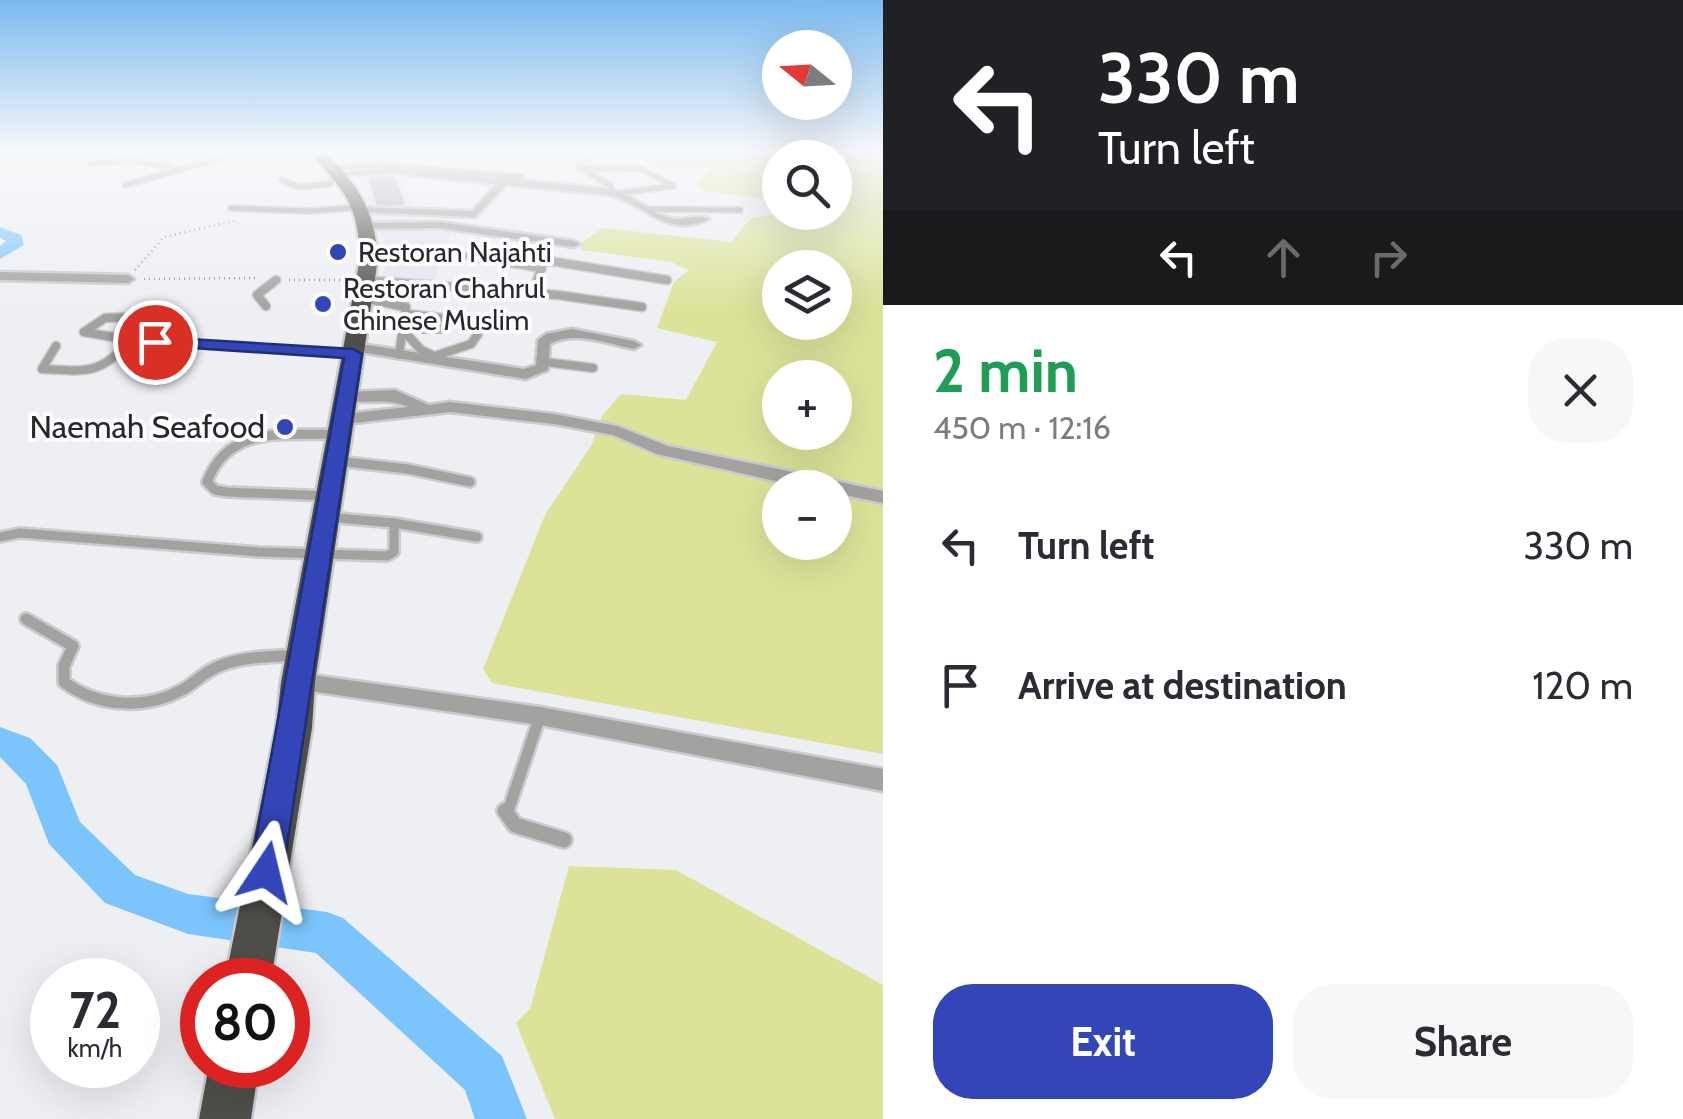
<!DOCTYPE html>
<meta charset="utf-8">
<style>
body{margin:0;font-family:Cabin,sans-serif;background:#f7f7f7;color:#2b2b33;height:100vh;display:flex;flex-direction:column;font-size:38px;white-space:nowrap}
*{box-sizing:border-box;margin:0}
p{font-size:32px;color:#7c7c81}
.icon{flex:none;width:55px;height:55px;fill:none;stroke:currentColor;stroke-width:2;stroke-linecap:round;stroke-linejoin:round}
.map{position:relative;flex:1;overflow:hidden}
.details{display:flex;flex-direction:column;background:#fff;width:800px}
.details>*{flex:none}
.banner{background:#202124;color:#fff;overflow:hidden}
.needle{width:65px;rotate:288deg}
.controls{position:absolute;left:762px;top:30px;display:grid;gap:20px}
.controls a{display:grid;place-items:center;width:90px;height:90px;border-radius:50%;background:#fff;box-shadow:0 10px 40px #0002;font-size:50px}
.speed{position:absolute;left:30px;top:958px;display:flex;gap:20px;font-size:50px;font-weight:700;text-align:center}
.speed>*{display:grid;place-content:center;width:130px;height:130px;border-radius:50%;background:#fff;box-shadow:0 10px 40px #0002;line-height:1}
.speed small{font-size:25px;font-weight:400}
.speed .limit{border:15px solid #d22;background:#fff;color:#111}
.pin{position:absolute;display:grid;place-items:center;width:85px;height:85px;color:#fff;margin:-42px;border:5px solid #fff;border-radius:50%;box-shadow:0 2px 10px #0007}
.me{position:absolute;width:110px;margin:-55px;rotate:10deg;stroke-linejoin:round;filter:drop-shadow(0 0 8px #0008)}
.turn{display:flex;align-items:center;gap:35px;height:210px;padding:0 50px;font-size:45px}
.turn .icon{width:130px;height:130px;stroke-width:2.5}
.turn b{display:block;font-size:70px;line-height:85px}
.lanes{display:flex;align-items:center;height:95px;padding:0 50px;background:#0003;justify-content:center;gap:50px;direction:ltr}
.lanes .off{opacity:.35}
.round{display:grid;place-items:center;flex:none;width:105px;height:105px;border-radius:40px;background:#f7f7f7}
.head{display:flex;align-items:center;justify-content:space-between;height:170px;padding:0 50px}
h1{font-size:60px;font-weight:700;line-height:75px;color:#1e9e55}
.button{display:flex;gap:20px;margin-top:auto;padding:20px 50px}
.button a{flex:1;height:115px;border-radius:40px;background:#3246b7;color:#fff;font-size:40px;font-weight:700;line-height:115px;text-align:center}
.button a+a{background:#f7f7f7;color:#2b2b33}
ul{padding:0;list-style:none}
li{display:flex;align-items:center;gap:30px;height:140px;padding:0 50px}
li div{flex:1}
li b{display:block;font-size:38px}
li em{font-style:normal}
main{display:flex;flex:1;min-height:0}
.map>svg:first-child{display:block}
</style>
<main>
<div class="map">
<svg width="883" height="1119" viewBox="0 0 883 1119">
<rect width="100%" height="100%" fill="#eeeff3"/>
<!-- built -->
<path fill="#e3e5f1" d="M401,175L420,226L452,229L430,294L379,291L388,255L360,176Z"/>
<!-- green -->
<g fill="#dce399" fill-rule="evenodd">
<path d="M679,153H883V754L492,683L483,669L545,515L591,446L602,416L621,394L686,400L717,342L657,328L674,282L689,270L671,262L582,250L580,243L603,228L731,242L751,218L788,212H835V158H780V201L704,191L698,184L711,168L668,170L638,158ZM780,268H835V322H780ZM780,378H835V432H780ZM780,488H835V542H780Z"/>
<path d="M569,866L676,870L883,985V1119H555L516,1023L530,1009Z"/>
</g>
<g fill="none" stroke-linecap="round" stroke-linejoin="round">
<!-- river -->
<g fill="#7bc4fc" fill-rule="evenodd">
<path d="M0,227L21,235L24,245L0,259V246L6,241L0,238Z"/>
<path d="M0,727L30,738L57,765L80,822L135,875L188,894L327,912L343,918L502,1056L527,1119H475L465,1090L316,953L188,934L105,903L49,844L26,784L0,757Z"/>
</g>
</g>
<!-- building -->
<g fill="#b8b4b7">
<path d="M395,176L405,205L377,206L368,177Z"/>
<path d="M422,316L449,317V334H421Z"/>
</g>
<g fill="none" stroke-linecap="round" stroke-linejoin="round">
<defs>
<g id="lane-far4">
<path d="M587,153L591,158L578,166L611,186V192"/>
<path d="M183,155L193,153"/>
<path d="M91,163L135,161L170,166"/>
<path d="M335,168L378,165L521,177"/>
<path d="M580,168L641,169L673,186L620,193"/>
<path d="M282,180L300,187L330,184L333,177L341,175"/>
<path d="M125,185L238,153"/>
<path d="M231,208L309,211L361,207"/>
<path d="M646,209L740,210"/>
<path d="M425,249L496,261"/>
</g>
<g id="lane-far3">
<path d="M481,258L542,268"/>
<path d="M365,280L558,295L642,307"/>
<path d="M532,294L543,263L550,261L667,280"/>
<path d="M363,298L406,307L399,355"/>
<path d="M266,306L257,295L276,280"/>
<path d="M406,314L476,322L478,334L471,344L426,359"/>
<path d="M403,330L421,350L432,355"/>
<path d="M84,332L130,340L353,354"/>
<path d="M84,332L105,318L132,317"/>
<path d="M56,346L42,369C84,371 101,376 130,340"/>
<path d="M545,362L593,368"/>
</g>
<g id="lane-far2">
<path d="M337,461L408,469L470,482"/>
<path d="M329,496L227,492L215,490L207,482C229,424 285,436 336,434"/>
<path d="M394,523L477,537"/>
<path d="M0,537L20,533L258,552L387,556L394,552V523L327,517"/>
</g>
<g id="lane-far1">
<path d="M26,619L73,646L64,666V682C97,707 145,710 182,690C196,682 206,670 222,665C246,656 273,657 299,655"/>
<path d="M507,814L540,716"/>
</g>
<path id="lane" d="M505,811L515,825L564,840"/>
<g id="street">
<path d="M390,167L611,189C634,195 653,214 670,218C683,222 697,213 709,219C668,239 647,206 610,195L506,185L475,217L358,212V208L362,207L472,211L496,184L390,173L341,176L336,173Z"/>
<path d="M440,222L574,241L580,244L574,247L440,228L367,229L361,226L367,223Z"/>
<path d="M0,272L128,275L134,279L128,283L0,280Z"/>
<path d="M572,329L634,341L641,345L634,349C608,344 574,330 550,344L548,370L526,379L354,351L347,347L354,343L524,369L536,365L538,340L546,334Z"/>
<path d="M395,390L429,405L450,402L554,414L617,426L668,446L883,491V503L835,493V488H806L657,454L613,435L554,424L450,412L345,424L337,419L345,414L408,407C383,395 357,408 340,397L348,392Z"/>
<path d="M298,673L540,707L883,769V791L540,725L290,688L286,682L290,676Z"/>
</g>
<g id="highway">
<path d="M311,153H326C360,188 374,209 378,258L315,682L312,728L271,980H225L276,728L281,682L360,258C358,203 345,193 311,153Z"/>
<path d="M209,1065H259L251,1119H199Z"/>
</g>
</defs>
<!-- lane-far4 casing -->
<use href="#lane-far4" stroke="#cacbcf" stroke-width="8"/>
<!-- lane-far3 casing -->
<use href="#lane-far3" stroke="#cacbcf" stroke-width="11"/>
<!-- lane-far2 casing -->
<use href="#lane-far2" stroke="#cacbcf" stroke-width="14"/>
<!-- lane-far1 casing -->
<use href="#lane-far1" stroke="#cacbcf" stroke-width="16"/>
<!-- lane casing -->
<use href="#lane" stroke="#cacbcf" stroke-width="20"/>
<!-- street casing -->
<use href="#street" stroke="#cacbcf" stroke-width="5"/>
<!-- highway casing -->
<use href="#highway" stroke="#cacbcf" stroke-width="5"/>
<!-- path -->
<g stroke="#8f9093" stroke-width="2.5" stroke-dasharray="1 4" stroke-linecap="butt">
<path d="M135,270L164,237L234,221"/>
<path d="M144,279L256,278"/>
<path d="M289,280H346"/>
</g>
<!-- lane-far4 -->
<use href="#lane-far4" stroke="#a4a2a1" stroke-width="5"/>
<!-- lane-far3 -->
<use href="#lane-far3" stroke="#a4a2a1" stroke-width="8"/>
<!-- lane-far2 -->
<use href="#lane-far2" stroke="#a4a2a1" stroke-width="9"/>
<!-- lane-far1 -->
<use href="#lane-far1" stroke="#a4a2a1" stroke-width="11"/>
<!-- lane -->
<use href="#lane" stroke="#a4a2a1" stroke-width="15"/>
<!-- street -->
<use href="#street" fill="#a4a2a1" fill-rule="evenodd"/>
<!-- highway -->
<use href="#highway" fill="#504e4a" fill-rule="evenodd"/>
</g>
<!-- sky -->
<linearGradient id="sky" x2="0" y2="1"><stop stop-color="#7cbaf0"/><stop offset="0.49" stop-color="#f7f8fa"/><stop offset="1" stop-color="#f7f8fa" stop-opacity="0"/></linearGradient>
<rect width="883" height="310" fill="url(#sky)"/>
<!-- route -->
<path fill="#3246b7" stroke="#202e77" stroke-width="2.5" d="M155,337L353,349L362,354L283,872L278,882L266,887L255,882L250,872L344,358L149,345V338Z"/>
<!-- markers -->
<g fill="#3246b7" stroke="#fcfcff" stroke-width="4">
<circle cx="338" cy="252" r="10"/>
<circle cx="323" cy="304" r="10"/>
<circle cx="285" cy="427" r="10"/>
</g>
<g text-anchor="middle" stroke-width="8" stroke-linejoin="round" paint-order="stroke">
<!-- far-poi labels -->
<g font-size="28" fill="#28282a" stroke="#fcfcff" text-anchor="start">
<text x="358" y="262">Restoran Najahti</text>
<text x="343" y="298">Restoran Chahrul<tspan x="343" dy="32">Chinese Muslim</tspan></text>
</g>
<!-- poi labels -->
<g font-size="32" fill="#28282a" stroke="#fcfcff" text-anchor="end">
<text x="265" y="438">Naemah Seafood</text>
</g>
</g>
</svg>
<div class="controls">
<a><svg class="needle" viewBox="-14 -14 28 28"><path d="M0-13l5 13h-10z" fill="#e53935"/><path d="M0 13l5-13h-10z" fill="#7c7c81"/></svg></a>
<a><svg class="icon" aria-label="search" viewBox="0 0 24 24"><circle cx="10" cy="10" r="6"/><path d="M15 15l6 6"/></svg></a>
<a><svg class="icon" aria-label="layers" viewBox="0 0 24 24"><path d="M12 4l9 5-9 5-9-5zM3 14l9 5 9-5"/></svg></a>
<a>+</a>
<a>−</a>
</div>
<div class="speed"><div>72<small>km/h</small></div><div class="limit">80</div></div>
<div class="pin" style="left:155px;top:342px;background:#d93025"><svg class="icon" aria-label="arrive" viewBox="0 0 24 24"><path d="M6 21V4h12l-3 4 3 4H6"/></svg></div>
<svg class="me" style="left:266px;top:872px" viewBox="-20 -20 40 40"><path d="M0-17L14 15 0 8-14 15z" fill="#3246b7" stroke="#fff" stroke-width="4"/></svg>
</div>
<section class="details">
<div class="banner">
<div class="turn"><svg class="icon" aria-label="left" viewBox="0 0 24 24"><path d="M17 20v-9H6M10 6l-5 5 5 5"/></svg><div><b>330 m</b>Turn left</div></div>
<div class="lanes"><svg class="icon" aria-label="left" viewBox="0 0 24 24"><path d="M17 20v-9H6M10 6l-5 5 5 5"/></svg><svg class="icon off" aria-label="ahead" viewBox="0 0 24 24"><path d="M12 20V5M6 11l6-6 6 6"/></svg><svg class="icon off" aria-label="right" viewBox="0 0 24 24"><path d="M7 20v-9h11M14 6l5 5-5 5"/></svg></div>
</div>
<div class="head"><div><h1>2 min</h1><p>450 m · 12:16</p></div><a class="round"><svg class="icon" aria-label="close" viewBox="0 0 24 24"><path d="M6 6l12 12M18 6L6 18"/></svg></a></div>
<ul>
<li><svg class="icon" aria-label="left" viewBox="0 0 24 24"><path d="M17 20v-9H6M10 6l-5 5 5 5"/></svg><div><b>Turn left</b></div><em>330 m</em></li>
<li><svg class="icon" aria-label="arrive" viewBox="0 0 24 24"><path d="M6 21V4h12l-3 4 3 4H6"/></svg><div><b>Arrive at destination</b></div><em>120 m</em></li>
</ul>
<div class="button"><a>Exit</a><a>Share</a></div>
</section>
</main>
